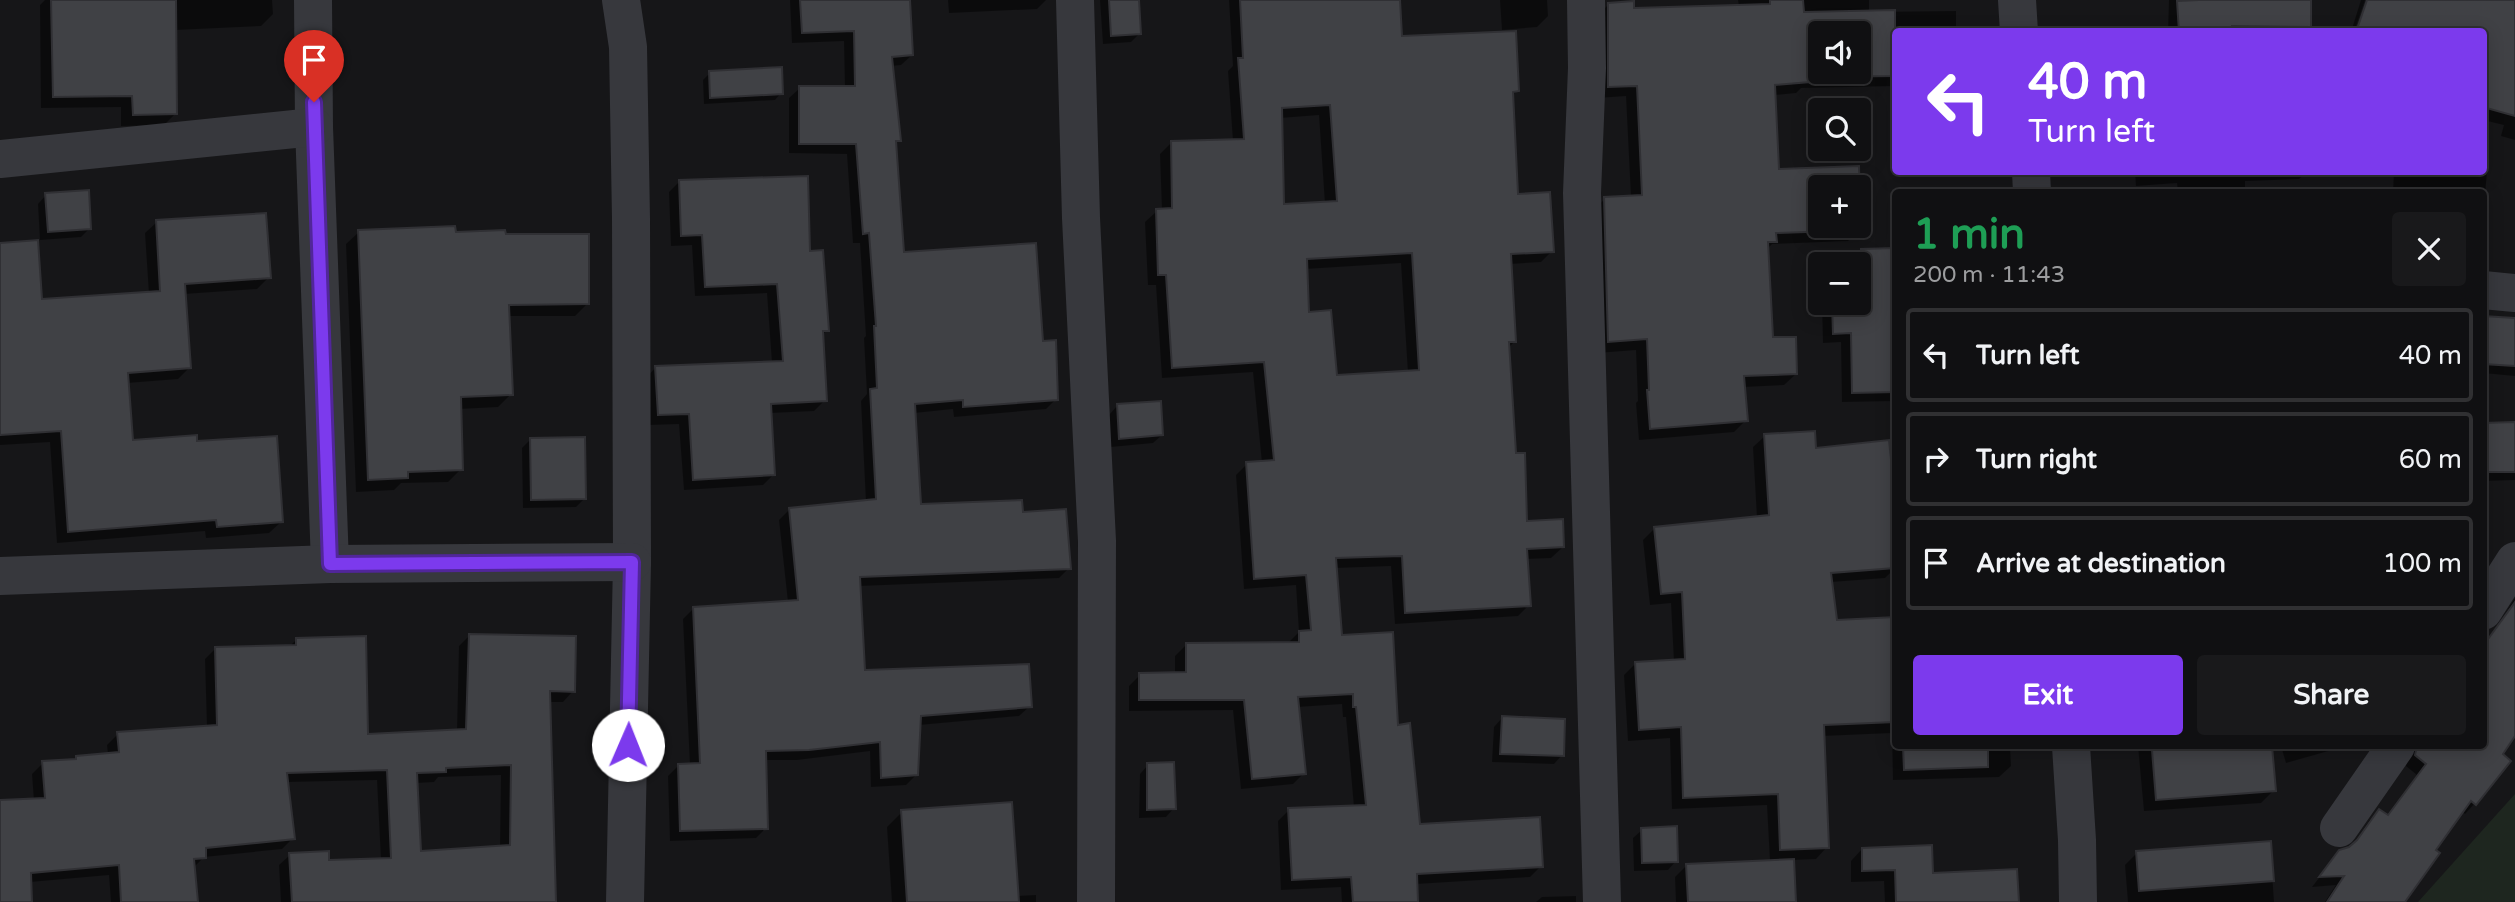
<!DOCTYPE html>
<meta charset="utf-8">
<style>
body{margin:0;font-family:"Varela Round",sans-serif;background:#19191b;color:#f1f3f6;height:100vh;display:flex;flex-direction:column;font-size:26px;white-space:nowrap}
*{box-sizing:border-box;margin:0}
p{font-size:23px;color:#9c9d9f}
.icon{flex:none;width:38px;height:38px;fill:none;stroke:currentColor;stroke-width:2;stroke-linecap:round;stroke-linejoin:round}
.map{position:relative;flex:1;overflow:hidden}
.details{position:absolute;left:1892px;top:189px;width:595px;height:560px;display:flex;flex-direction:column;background:#101012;border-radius:7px;box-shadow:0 4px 18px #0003,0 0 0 2px #303032}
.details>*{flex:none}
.top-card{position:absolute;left:1892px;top:28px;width:595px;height:147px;border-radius:7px;box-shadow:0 4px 18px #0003,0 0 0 2px #303032;background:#7c3aed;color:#fff;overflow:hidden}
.tools{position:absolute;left:1808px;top:21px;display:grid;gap:14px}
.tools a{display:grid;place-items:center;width:63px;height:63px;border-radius:7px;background:#101012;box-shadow:0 4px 18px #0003,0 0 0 2px #303032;font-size:35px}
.pin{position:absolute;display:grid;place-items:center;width:60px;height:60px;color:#fff;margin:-72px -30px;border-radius:50% 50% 50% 0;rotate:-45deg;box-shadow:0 0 7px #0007}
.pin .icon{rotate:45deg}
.me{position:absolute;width:77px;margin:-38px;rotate:1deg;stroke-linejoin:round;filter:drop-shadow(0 0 5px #0008)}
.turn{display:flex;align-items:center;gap:24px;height:147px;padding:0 21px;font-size:32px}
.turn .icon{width:91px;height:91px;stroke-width:2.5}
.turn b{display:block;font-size:49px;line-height:60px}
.round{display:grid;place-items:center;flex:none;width:74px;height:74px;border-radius:7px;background:#19191b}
.overview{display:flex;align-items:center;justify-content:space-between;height:119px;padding:0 21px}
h1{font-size:42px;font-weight:700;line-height:52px;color:#1e9e55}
.action{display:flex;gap:14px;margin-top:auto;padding:14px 21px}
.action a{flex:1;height:80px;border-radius:7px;background:#7c3aed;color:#fff;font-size:28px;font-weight:700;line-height:80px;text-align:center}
.action a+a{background:#19191b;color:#f1f3f6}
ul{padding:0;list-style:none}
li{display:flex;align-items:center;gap:21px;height:94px;margin:0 14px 10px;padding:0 7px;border:4px solid #303032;border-radius:7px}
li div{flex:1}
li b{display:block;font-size:26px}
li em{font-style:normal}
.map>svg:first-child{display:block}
</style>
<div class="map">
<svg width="2515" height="902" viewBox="0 0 2515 902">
<rect width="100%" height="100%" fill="#161618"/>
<!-- green -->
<path fill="#1e261f" d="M2515,794V902H2418Z"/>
<!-- shadow -->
<g fill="#0007" fill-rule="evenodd">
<path d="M45,0H272L273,14L261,26L175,30V114L164,125L121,126V107L41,108L40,5Z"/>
<path d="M790,0H909L912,55L901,65L891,66L899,140L894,145L902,254L1042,343L1056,399L1046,409L954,417L953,409L914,413L919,506L1021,514L1069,568L1059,578L859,586L864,672L1030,706L1019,716L919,725L916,775L906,785L871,787L870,751L797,760H764L766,828L756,838L670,841L668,776L679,765H690L683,619L694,608L788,602L779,520L789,510L866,502L861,401L867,394L864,338L866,336L860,243H853L847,154L789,153V98L800,88H845L844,41L792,43Z"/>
<path d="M948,0H1046L1037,9L949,13Z"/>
<path d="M1100,0H1137L1140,33L1131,42L1103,44Z"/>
<path d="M1229,0H1398L1400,38L1517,91L1511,96L1516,196L1552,251L1541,262L1510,264L1515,341L1508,348L1514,455L1526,523L1563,547L1551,558L1526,559L1529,605L1518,616L1395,624L1391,566L1335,568L1341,637L1396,726L1418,826L1541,866L1530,877L1416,884L1417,902H1342L1341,887L1281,890L1278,821L1289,810L1354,807L1346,717H1343L1342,704L1297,707L1304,773L1293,784L1241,789L1233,710L1129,711V686L1140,675L1175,674V656L1186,645L1287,644L1299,632L1296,585L1244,589L1236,475L1247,464L1262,463L1253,372L1162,378L1156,285H1148L1145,222L1157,211L1162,210L1160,154L1171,143L1233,141L1228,71L1233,66ZM1319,115L1325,204L1282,205L1280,118ZM1401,263L1408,373L1335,377L1307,314L1305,269Z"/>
<path d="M1500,0H1547L1548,16L1537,27L1502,30Z"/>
<path d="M1738,0H1869V12L1956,11V32H1895V86L1801,88L1796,93L1774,95L1777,171L1857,168L1858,187H1820V226H1858L1860,229L1848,241L1772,244L1766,250L1772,339L1796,374L1784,385L1743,387L1746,420L1734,432L1639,440L1636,403L1638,401L1636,350L1597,353L1593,210L1605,199L1631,197L1626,96L1597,98V16L1609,4L1633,10L1739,6ZM1820,33H1858V72H1820Z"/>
<path d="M2169,0H2309V32H2168Z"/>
<path d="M2361,0H2365L2354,32H2351Z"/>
<path d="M2369,0H2515V140L2501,136L2504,125L2483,120V32Z"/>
<path d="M710,73L781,93L775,100L704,104L703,80Z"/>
<path d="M2483,161H2488L2483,216V192H2393L2394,172H2483Z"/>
<path d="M2135,172H2307L2299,179L2245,181V192H2178L2177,183L2136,186Z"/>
<path d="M680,181L808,253L827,330L821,336L825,400L814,411L770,413L774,474L763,485L684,490L679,424L648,425L646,378L656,367L772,363L767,293L695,296L692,245L671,246L669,192Z"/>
<path d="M46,195L90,228L81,237L40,240L38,204Z"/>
<path d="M157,222L269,277L257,289L184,294L190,367L178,379L127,383L131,441L195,443L281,522L269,533L206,538L205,531L57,543L50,442L0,445V244L41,301L149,294L145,233Z"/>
<path d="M359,232L504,236L588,303L575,316H508L511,394L498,407L459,409L461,469L448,482L401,483L394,490L356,492L346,244Z"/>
<path d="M1895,250V401L1842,402L1841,342L1823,343L1822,303H1858V264H1851V261L1861,251Z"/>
<path d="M2483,318L2515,320V376L2483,373Z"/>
<path d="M1117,406L1162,435L1153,443L1111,447L1109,415Z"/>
<path d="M2483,424H2515V480L2483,481Z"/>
<path d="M1765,436L1814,450L1893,497L1890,500L1895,568L1885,578L1831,582L1835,622L1895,619V746H2010L2011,766L1999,777L1893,780L1892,733L1822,736L1827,847L1816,859L1792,860L1794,902H1676L1675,877L1687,865L1770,861L1767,805L1672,809L1670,738L1628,741L1624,675L1635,664L1674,662L1671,603L1650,605L1643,540L1654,529L1757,518L1753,447Z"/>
<path d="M531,439L585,498L576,507L523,508L522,448Z"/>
<path d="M2515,598V733L2475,803L2465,814L2462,811L2401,902H2325L2336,885L2312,887L2340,851L2350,849L2369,821L2379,811L2386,816L2417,775L2406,766L2408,756L2416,746H2483L2492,635Z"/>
<path d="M470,635L573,691L563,702H548L554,902H281L279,865L290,855L328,862L381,860L377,780L287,782L293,838L282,849L204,857L193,868L196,902H111L109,875L30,882L31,902H0V802L34,801L32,774L43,763L73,761L77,758L108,754L107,745L118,734L207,727L205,659L216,648L289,647L296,640L366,736L457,731L459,646ZM501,775L500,847L419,853L416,783L434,782L438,777Z"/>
<path d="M1502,718L1562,755L1554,764L1492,762L1494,727Z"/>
<path d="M2138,746H2270L2274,790L2261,803L2144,811Z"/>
<path d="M2281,746H2346L2286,763Z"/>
<path d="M1148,765L1174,808L1166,817L1139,818L1140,774Z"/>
<path d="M902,812L1017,896L1036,895V902H892L887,827Z"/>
<path d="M1642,830L1676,861L1668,870L1634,871L1633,838Z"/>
<path d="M2270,843L2274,902H2128L2125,865L2137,853Z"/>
<path d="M1862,849L1931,874L2017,902H1885L1884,881L1851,882V861Z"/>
<path d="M1576,896V902H1536L1542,897Z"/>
</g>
<!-- building -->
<g fill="#404145" stroke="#303034" stroke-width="2" fill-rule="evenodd">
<path d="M51,0H176L177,114L133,115L132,96L53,97Z"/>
<path d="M800,0H910L913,55L892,57L901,141H896L904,252L1036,243L1043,341L1056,340L1058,400L963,407V400L915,404L921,504L1022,500L1023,512L1066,509L1071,569L860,577L865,670L1029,664L1032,707L921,716L918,775L881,778L880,742L809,750L766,751L768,829L680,831L678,764L700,763L693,607L798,600L789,508L876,499L870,389L877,388L874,326H876L869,233L863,234L856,144H799V86H855L854,31L802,33Z"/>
<path d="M1109,0H1139L1141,34L1111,36Z"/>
<path d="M1240,0H1400L1402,36L1516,31L1519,91L1513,92L1518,194L1550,192L1554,252L1511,254L1516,342H1509L1516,453H1525L1527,521L1563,519L1564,547L1527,549L1531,606L1405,613L1402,556L1336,558L1342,635L1393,632L1398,725L1410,723L1420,824L1540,817L1543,867L1417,874L1418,902H1353L1351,877L1292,880L1288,808L1366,805L1356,707H1353V694L1298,697L1306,774L1252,779L1244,700H1139V673L1186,672V643L1299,642V631L1311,630L1306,575L1254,579L1246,462L1274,460L1264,362L1172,368L1166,275H1158L1156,209L1172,208L1171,141L1244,139L1238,58H1243ZM1330,105L1337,201L1284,204L1282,108ZM1412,253L1419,370L1337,375L1331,310L1309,312L1307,259Z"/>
<path d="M1770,0H1803L1804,12L1895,10V76L1809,77L1810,82L1775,85L1779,169L1859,166L1861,230L1776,233L1777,242H1768L1773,337H1796L1797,374L1744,376L1748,421L1650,429L1647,390H1649L1647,339L1608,342L1604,197L1642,195L1637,86L1608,87V3L1634,1V8L1770,4ZM1820,33H1858V72H1820ZM1820,187H1858V226H1820Z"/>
<path d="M2199,0H2311V27L2232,26V32H2179L2177,1Z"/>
<path d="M2367,0H2515V116L2483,107V32H2356Z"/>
<path d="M782,67L783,94L710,98L709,71Z"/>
<path d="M808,176L810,251L823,250L829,331H823L827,401L771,404L775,475L693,480L689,414L658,415L655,366L783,361L777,284L705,287L702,235L681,236L679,180Z"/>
<path d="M89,190L91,229L48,232L45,193Z"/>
<path d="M266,213L271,278L185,284L191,368L128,373L133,440L197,435V441L277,436L283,522L217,527L216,520L68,532L61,431L0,435V243L38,240L42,299L160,291L156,220Z"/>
<path d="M455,226L456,232L505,230L506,234H589V304L509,305L513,395L461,397L463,470L408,472V478L368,480L358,230Z"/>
<path d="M1895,248V392L1852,393L1851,333L1833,334L1832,303H1858V287H1861V249Z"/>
<path d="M2483,316L2515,318V366L2483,364Z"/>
<path d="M1161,401L1163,435L1119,439L1117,404Z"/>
<path d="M2515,422V472H2483V423Z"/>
<path d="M1815,431L1816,448L1889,440L1895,498H1892L1895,568L1831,573L1837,620L1895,617V722L1824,725L1829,848L1780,850L1778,794L1683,798L1681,727L1639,730L1635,662L1685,659L1682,592L1661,594L1654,527L1769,515L1764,434Z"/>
<path d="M585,437L586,499L531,500L530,438Z"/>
<path d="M2515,602V736L2503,754L2511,761L2476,805L2471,801L2436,850L2440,853L2405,902H2327L2344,876L2319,877L2339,850L2349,847L2357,840L2379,809L2388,815L2426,764L2415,755L2417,746H2483V646Z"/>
<path d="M469,634L576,636L575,692L550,691L556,902H292L289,853L329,851V860L391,858L387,770L287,773L295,839L206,848V858L194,859L198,902H121L119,865L31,873L32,902H0V800L45,798L42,761L76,759V756L119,752L117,732L217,725L215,647L296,645V638L366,636L368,734L466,729ZM511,765L510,845L421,851L417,773L446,772V768Z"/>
<path d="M1502,716L1565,719L1564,756L1500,754Z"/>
<path d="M1903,746H1988V767L1904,770Z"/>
<path d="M2208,746H2272L2276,791L2156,800L2152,750Z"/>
<path d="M1174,762L1176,809L1147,810V763Z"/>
<path d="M1012,802L1019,902H907L901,810Z"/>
<path d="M1677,826L1678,862L1642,863L1641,828Z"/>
<path d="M2271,841L2274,881L2139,891L2136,851Z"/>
<path d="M1932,845L1933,873L2017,869L2019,902H1896L1895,870L1862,871V848Z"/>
<path d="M1794,859L1796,902H1688L1686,864Z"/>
</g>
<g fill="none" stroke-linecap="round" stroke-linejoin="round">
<!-- minor -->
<g stroke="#37383d" stroke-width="38">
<path d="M313,0L314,127L330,564"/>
<path d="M621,0L628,47L631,219L632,562L625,902"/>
<path d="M1075,0L1081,218L1097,541L1096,902"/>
<path d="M1586,0L1587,68L1582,193L1602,902"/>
<path d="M2017,0L2019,32"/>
<path d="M0,159L314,127"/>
<path d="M2031,172L2032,192"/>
<path d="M2483,290L2515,293"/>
<path d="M0,576L330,564L632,562"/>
<path d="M2483,611L2515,561"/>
<path d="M2071,746L2077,840L2078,902"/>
<path d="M2339,828L2396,746"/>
</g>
</g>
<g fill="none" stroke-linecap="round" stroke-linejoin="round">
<defs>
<path id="route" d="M314,102L330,564L632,562L628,745"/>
</defs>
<!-- route casing -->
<use href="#route" stroke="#51269a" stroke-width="18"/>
<!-- route -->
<use href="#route" stroke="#7c3aed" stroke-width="12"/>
</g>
</svg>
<div class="tools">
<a><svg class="icon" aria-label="sound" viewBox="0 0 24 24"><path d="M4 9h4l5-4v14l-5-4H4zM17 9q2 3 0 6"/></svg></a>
<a><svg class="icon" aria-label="search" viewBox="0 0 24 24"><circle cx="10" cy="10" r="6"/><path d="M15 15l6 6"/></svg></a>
<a>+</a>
<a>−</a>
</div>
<div class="pin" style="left:314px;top:102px;background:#d93025"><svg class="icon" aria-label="arrive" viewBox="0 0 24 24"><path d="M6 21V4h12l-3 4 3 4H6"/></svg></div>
<svg class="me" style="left:628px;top:745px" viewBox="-20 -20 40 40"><circle r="19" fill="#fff"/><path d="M0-13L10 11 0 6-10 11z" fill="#7c3aed"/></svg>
<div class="top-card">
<div class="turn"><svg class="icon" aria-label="left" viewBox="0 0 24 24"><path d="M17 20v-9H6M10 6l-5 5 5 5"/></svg><div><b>40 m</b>Turn left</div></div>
</div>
<section class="details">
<div class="overview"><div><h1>1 min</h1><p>200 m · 11:43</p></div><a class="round"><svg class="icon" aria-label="close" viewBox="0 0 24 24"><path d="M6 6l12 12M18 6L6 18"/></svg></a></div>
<ul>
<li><svg class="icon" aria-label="left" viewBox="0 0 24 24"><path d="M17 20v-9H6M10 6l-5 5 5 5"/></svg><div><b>Turn left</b></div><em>40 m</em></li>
<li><svg class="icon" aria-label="right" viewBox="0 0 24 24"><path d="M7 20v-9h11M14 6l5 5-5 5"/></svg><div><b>Turn right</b></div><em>60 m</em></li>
<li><svg class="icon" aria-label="arrive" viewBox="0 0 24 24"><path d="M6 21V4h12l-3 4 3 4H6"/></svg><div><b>Arrive at destination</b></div><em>100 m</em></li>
</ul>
<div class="action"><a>Exit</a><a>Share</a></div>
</section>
</div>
